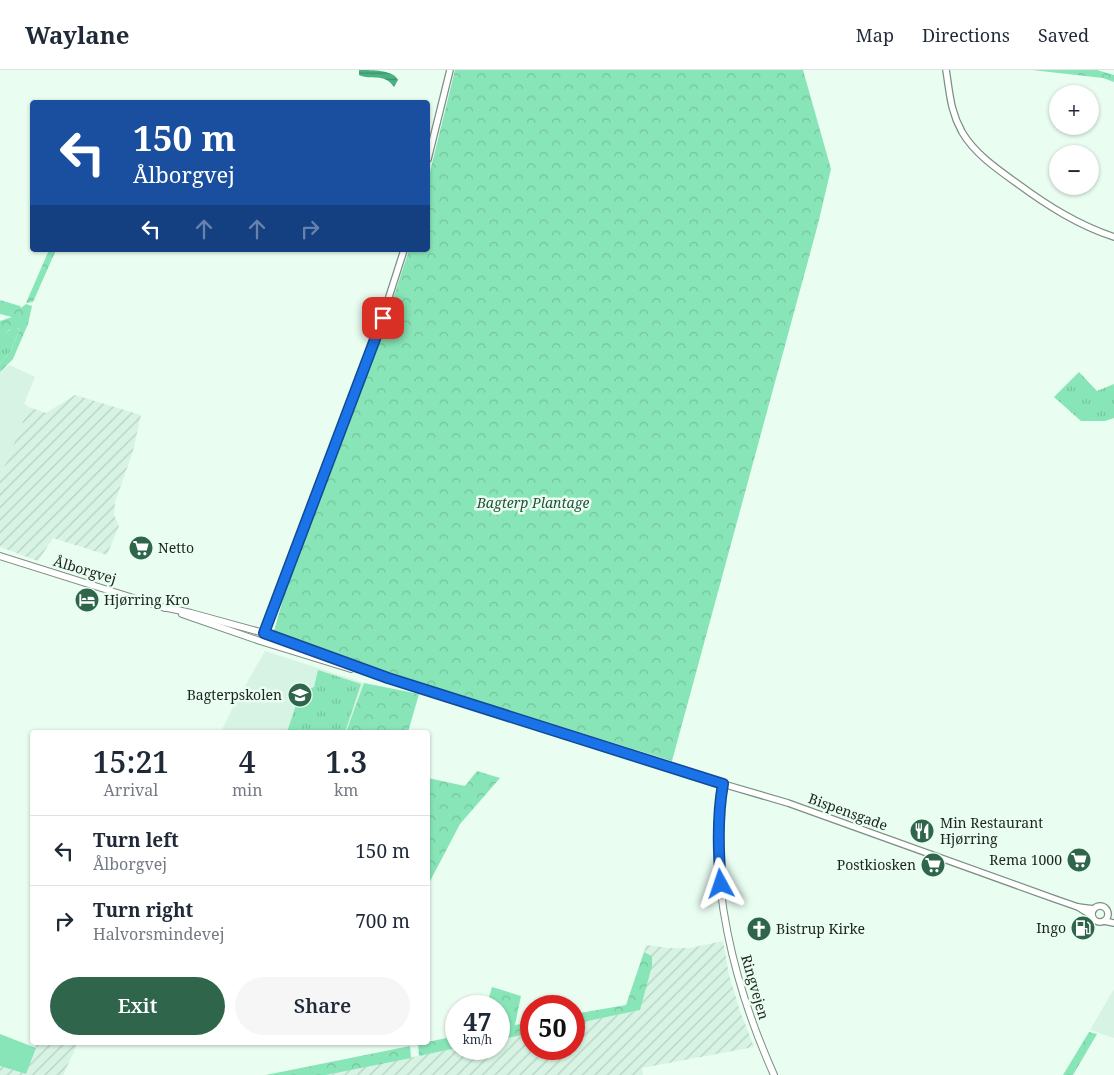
<!DOCTYPE html>
<meta charset="utf-8">
<style>
body{margin:0;font-family:"Noto Serif",serif;background:#f6f6f7;color:#1f2937;height:100vh;display:flex;flex-direction:column;font-size:19px;white-space:nowrap}
*{box-sizing:border-box;margin:0}
p{font-size:16px;color:#747a83}
.icon{flex:none;width:28px;height:28px;fill:none;stroke:currentColor;stroke-width:2;stroke-linecap:round;stroke-linejoin:round}
.map{position:relative;flex:1;overflow:hidden}
.panel{position:absolute;left:30px;top:660px;width:400px;height:315px;display:flex;flex-direction:column;background:#fff;border-radius:5px;box-shadow:0 1px 4px #0004}
.panel>*{flex:none}
.guide{position:absolute;left:30px;top:30px;width:400px;height:152px;border-radius:5px;box-shadow:0 1px 4px #0004;background:#1a4fa0;color:#fff;overflow:hidden}
.fabs{position:absolute;left:1049px;top:15px;display:grid;gap:10px}
.fabs a{display:grid;place-items:center;width:50px;height:50px;border-radius:50%;background:#fff;box-shadow:0 1px 4px #0004;font-size:25px}
.speed{position:absolute;left:445px;top:925px;display:flex;gap:10px;font-size:25px;font-weight:700;text-align:center}
.speed>*{display:grid;place-content:center;width:65px;height:65px;border-radius:50%;background:#fff;box-shadow:0 1px 4px #0004;line-height:1}
.speed small{font-size:12px;font-weight:400}
.speed .limit{border:8px solid #d22;background:#fff;color:#111}
.pin{position:absolute;display:grid;place-items:center;width:42px;height:42px;color:#fff;margin:-21px;border-radius:10px;box-shadow:0 2px 8px #0006}
.me{position:absolute;width:55px;margin:-28px;rotate:355deg;stroke-linejoin:round;filter:drop-shadow(0 0 4px #0008)}
.turn{display:flex;align-items:center;gap:18px;height:105px;padding:0 20px;font-size:22px}
.turn .icon{width:65px;height:65px;stroke-width:2.5}
.turn b{display:block;font-size:35px;line-height:42px}
.lanes{display:flex;align-items:center;height:48px;padding:0 20px;background:#0003;justify-content:center;gap:25px;direction:ltr}
.lanes .off{opacity:.35}
.eta{display:flex;justify-content:space-evenly;align-items:center;height:85px;text-align:center}
.eta b{font-size:30px;font-weight:600;line-height:35px}
.button{display:flex;gap:10px;margin-top:auto;padding:10px 20px}
.button a{flex:1;height:58px;border-radius:30px;background:#2e654b;color:#fff;font-size:20px;font-weight:600;line-height:58px;text-align:center}
.button a+a{background:#f6f6f7;color:#1f2937}
ul{padding:0;list-style:none}
li{display:flex;align-items:center;gap:15px;height:70px;padding:0 20px;border-top:1px solid #e0e1e3}
li div{flex:1}
li b{display:block;font-size:19px}
li em{font-style:normal}
header{display:flex;align-items:center;gap:30px;box-sizing:border-box;height:70px;padding:0 25px;background:#fff;border-bottom:1px solid #e0e1e3}
header strong{font-size:24px}
nav{display:flex;gap:28px;margin-inline-start:auto;font-size:18px}
.map>svg:first-child{display:block}
</style>
<header>
<strong>Waylane</strong>
<nav><a>Map</a><a>Directions</a><a>Saved</a></nav>
</header>
<div class="map">
<svg width="1114" height="1005" viewBox="0 0 1114 1005">
<defs>
<pattern id="industrial-furrows" width="10" height="10" patternUnits="userSpaceOnUse" patternTransform="scale(1.25)"><rect width="10" height="10" fill="#d7f3e3"/><path d="M-1 1l2-2M0 10L10 0M9 11l2-2" fill="none" stroke="#b8d0c2"/></pattern>
<pattern id="grass-tufts" width="24" height="20" patternUnits="userSpaceOnUse" patternTransform="scale(1.25)"><rect width="24" height="20" fill="#88e5b7"/><path d="M3 7l-1-3M5 7V3M7 7l1-3M15 17l-1-3M17 17v-4M19 17l1-3" fill="none" stroke="#75c49d"/></pattern>
<pattern id="forest-crowns" width="20" height="18" patternUnits="userSpaceOnUse" patternTransform="scale(1.25)"><rect width="20" height="18" fill="#88e5b7"/><path d="M2 6a3 3 0 1 1 6 0M12 15a3 3 0 1 1 6 0" fill="none" stroke="#75c49d"/></pattern>
<pattern id="water-rules" width="6" height="5" patternUnits="userSpaceOnUse" patternTransform="scale(1.25)"><rect width="6" height="5" fill="#4ab182"/><path d="M0 2.5h6" fill="none" stroke="#3d906a"/></pattern>
</defs>
<rect width="100%" height="100%" fill="#e9fdf1"/>
<!-- built -->
<g fill="#d7f3e3">
<path d="M10,295L35,307L24,334L29,337L0,407V301Z"/>
<path d="M265,581L364,613L346,662H221L233,637Z"/>
<path d="M1114,919V968L1090,960Z"/>
</g>
<!-- industrial -->
<g fill="url(#industrial-furrows)">
<path d="M75,325L141,345L133,381L115,432L114,445L119,456L107,485L53,468L38,491L0,477V407L29,337L46,343Z"/>
<path d="M723,871L729,905L740,941L754,977L642,998L643,1005H326L456,978L499,979V970L531,963V979H574V954L640,940L652,886L644,882L646,875L669,878H690Z"/>
<path d="M37,973H78L63,1005H0V996L26,1004Z"/>
</g>
<!-- grass -->
<g fill="url(#grass-tufts)">
<path d="M13,257L20,259L10,282L0,294V268Z"/>
<path d="M1079,302L1097,321L1114,314V348L1105,351H1081L1054,327Z"/>
<path d="M318,600L361,614L345,662H287L300,623L314,617Z"/>
</g>
<!-- forest -->
<g fill="url(#forest-crowns)">
<path d="M455,0H803L831,99L818,154L672,691L420,613L274,561L291,501L390,238L409,180H428V110Z"/>
<path d="M1032,0H1097L1114,5V12L1103,8Z"/>
<path d="M49,180H56L33,232L26,233Z"/>
<path d="M0,230L20,236L21,238L26,234L32,236L28,254L13,289L0,302V294L10,282L20,259C8,255 9,263 0,268V251L12,247L0,244Z"/>
<path d="M364,613L419,624L408,662H346Z"/>
<path d="M477,701L500,708L460,754L428,815V708L465,716Z"/>
<path d="M644,882L652,886V896L640,940L574,954V944L626,935Z"/>
<path d="M492,917L521,926L515,955L531,952V963L499,970V936L488,931Z"/>
<path d="M1089,962L1097,964L1073,1005H1063Z"/>
<path d="M456,966V978L419,986L418,974Z"/>
<path d="M410,976L411,988L326,1005H266Z"/>
</g>
<!-- garden -->
<path fill="#88e5b7" d="M0,964L36,978L26,1004L0,996Z"/>
<!-- water -->
<path fill="url(#water-rules)" d="M359,0C372,0 394,0 398,10L394,17C384,2 371,11 359,5Z"/>
<g fill="none" stroke-linecap="round" stroke-linejoin="round">
<defs>
<g id="tertiary">
<path d="M946,0C950,24 950,40 962,62C975,84 997,99 1018,114C1048,136 1078,155 1114,167"/>
<path d="M428,89L450,0"/>
<path d="M264,563L378,261L404,180"/>
<path d="M723,714L788,733L1055,829L1078,837L1094,839"/>
<circle cx="1100" cy="844" r="8"/>
<path d="M1078,837L1092,846"/>
<path d="M1104,851L1114,853"/>
</g>
<g id="secondary">
<path d="M0,486L165,538"/>
<path d="M163,537L191,543L264,563L388,608L723,714C706,809 735,918 774,1005"/>
<path d="M182,544L260,571L351,599"/>
</g>
</defs>
<!-- tertiary casing -->
<use href="#tertiary" stroke="#7d8f85" stroke-width="8"/>
<!-- secondary casing -->
<use href="#secondary" stroke="#7d8f85" stroke-width="8"/>
<!-- tertiary -->
<use href="#tertiary" stroke="#fff" stroke-width="5.5"/>
<!-- secondary -->
<use href="#secondary" stroke="#fff" stroke-width="6"/>
</g>
<g fill="none" stroke-linecap="round" stroke-linejoin="round">
<defs>
<path id="route" d="M383,248L264,563L388,608L723,714C717,747 718,780 721,814"/>
</defs>
<!-- route casing -->
<use href="#route" stroke="#114b97" stroke-width="12"/>
<!-- route -->
<use href="#route" stroke="#1a73e8" stroke-width="9"/>
</g>
<!-- icons -->
<defs>
<symbol id="supermarket-disc" viewBox="-11 -11 22 22"><circle r="9.5" fill="#2e654b" stroke="#e9fdf1"/><path d="M-6-5.5h2.5l.6 2H6L4.5 2H-2.5L-4.4-4H-6ZM-1.5 3.2a1.3 1.3 0 1 0 .1 0ZM3 3.2a1.3 1.3 0 1 0 .1 0Z" fill="#fff"/></symbol>
<symbol id="hotel-disc" viewBox="-11 -11 22 22"><circle r="9.5" fill="#2e654b" stroke="#e9fdf1"/><path d="M-6-4.5h1.5V1H6V5H4.5V3h-9V5H-6ZM-4 0a1.8 1.8 0 1 1 3.6 0ZM.5 0V-2.5h3Q6-2.5 6 0Z" fill="#fff"/></symbol>
<symbol id="school-disc" viewBox="-11 -11 22 22"><circle r="9.5" fill="#2e654b" stroke="#e9fdf1"/><path d="M0-5L7-2L0 1L-7-2ZM-4 1L0 2.5L4 1V4Q0 6-4 4Z" fill="#fff"/></symbol>
<symbol id="restaurant-disc" viewBox="-11 -11 22 22"><circle r="9.5" fill="#2e654b" stroke="#e9fdf1"/><path d="M-5-6h1v4h1v-4h1v4h1v-4h1v5L-1.5 .5V6h-2V.5L-5-1ZM5-6V6H3V1.5H1.5Q1.5-4 5-6Z" fill="#fff"/></symbol>
<symbol id="fuel-disc" viewBox="-11 -11 22 22"><circle r="9.5" fill="#2e654b" stroke="#e9fdf1"/><path d="M-5.5-6h7V0h2V4h1.3V-2.5L3-4.5l.8-.8L6-3V5H2.5V1h-1V6h-7ZM-4.2-4.7v3.2H.2V-4.7Z" fill="#fff"/></symbol>
<symbol id="church-disc" viewBox="-11 -11 22 22"><circle r="9.5" fill="#2e654b" stroke="#e9fdf1"/><path d="M-1.2-6h2.4v3.5h3.3v2.4h-3.3V6h-2.4V-.1h-3.3v-2.4h3.3Z" fill="#fff"/></symbol>
</defs>
<g fill-rule="evenodd">
<use href="#supermarket-disc" x="127" y="464" width="28" height="28"/>
<use href="#hotel-disc" x="73" y="516" width="28" height="28"/>
<use href="#school-disc" x="286" y="611" width="28" height="28"/>
<use href="#restaurant-disc" x="908" y="747" width="28" height="28"/>
<use href="#supermarket-disc" x="1065" y="776" width="28" height="28"/>
<use href="#supermarket-disc" x="919" y="781" width="28" height="28"/>
<use href="#fuel-disc" x="1069" y="844" width="28" height="28"/>
<use href="#church-disc" x="745" y="845" width="28" height="28"/>
</g>
<g text-anchor="middle" stroke-width="5" stroke-linejoin="round" paint-order="stroke">
<!-- park labels -->
<g font-size="14" font-style="italic" fill="#25503b" stroke="#e9fdf1">
<text x="533" y="438">Bagterp Plantage</text>
</g>
<!-- poi labels -->
<g font-size="14" fill="#1d2521" stroke="#e9fdf1" text-anchor="start">
<text x="158" y="483">Netto</text>
<text x="104" y="535">Hjørring Kro</text>
<text x="282" y="630" text-anchor="end">Bagterpskolen</text>
<text x="940" y="758">Min Restaurant<tspan x="940" dy="16">Hjørring</tspan></text>
<text x="1062" y="795" text-anchor="end">Rema 1000</text>
<text x="916" y="800" text-anchor="end">Postkiosken</text>
<text x="1066" y="863" text-anchor="end">Ingo</text>
<text x="776" y="864">Bistrup Kirke</text>
</g>
<!-- street labels -->
<g font-size="14" fill="#1d2521" stroke="#e9fdf1">
<text transform="translate(85 500) rotate(17)" y="5">Ålborgvej</text>
<text transform="translate(848 742) rotate(20)" y="5">Bispensgade</text>
<text transform="translate(755 917) rotate(74)" y="5">Ringvejen</text>
</g>
</g>
</svg>
<div class="fabs">
<a>+</a>
<a>−</a>
</div>
<div class="speed"><div>47<small>km/h</small></div><div class="limit">50</div></div>
<div class="pin" style="left:383px;top:248px;background:#d93025"><svg class="icon" aria-label="arrive" viewBox="0 0 24 24"><path d="M6 21V4h12l-3 4 3 4H6"/></svg></div>
<svg class="me" style="left:721px;top:814px" viewBox="-20 -20 40 40"><path d="M0-17L14 15 0 8-14 15z" fill="#1a73e8" stroke="#fff" stroke-width="4"/></svg>
<div class="guide">
<div class="turn"><svg class="icon" aria-label="left" viewBox="0 0 24 24"><path d="M17 20v-9H6M10 6l-5 5 5 5"/></svg><div><b>150 m</b>Ålborgvej</div></div>
<div class="lanes"><svg class="icon" aria-label="left" viewBox="0 0 24 24"><path d="M17 20v-9H6M10 6l-5 5 5 5"/></svg><svg class="icon off" aria-label="ahead" viewBox="0 0 24 24"><path d="M12 20V5M6 11l6-6 6 6"/></svg><svg class="icon off" aria-label="ahead" viewBox="0 0 24 24"><path d="M12 20V5M6 11l6-6 6 6"/></svg><svg class="icon off" aria-label="right" viewBox="0 0 24 24"><path d="M7 20v-9h11M14 6l5 5-5 5"/></svg></div>
</div>
<section class="panel">
<div class="eta">
<div><b>15:21</b><p>Arrival</p></div>
<div><b>4</b><p>min</p></div>
<div><b>1.3</b><p>km</p></div>
</div>
<ul>
<li><svg class="icon" aria-label="left" viewBox="0 0 24 24"><path d="M17 20v-9H6M10 6l-5 5 5 5"/></svg><div><b>Turn left</b><p>Ålborgvej</p></div><em>150 m</em></li>
<li><svg class="icon" aria-label="right" viewBox="0 0 24 24"><path d="M7 20v-9h11M14 6l5 5-5 5"/></svg><div><b>Turn right</b><p>Halvorsmindevej</p></div><em>700 m</em></li>
</ul>
<div class="button"><a>Exit</a><a>Share</a></div>
</section>
</div>
